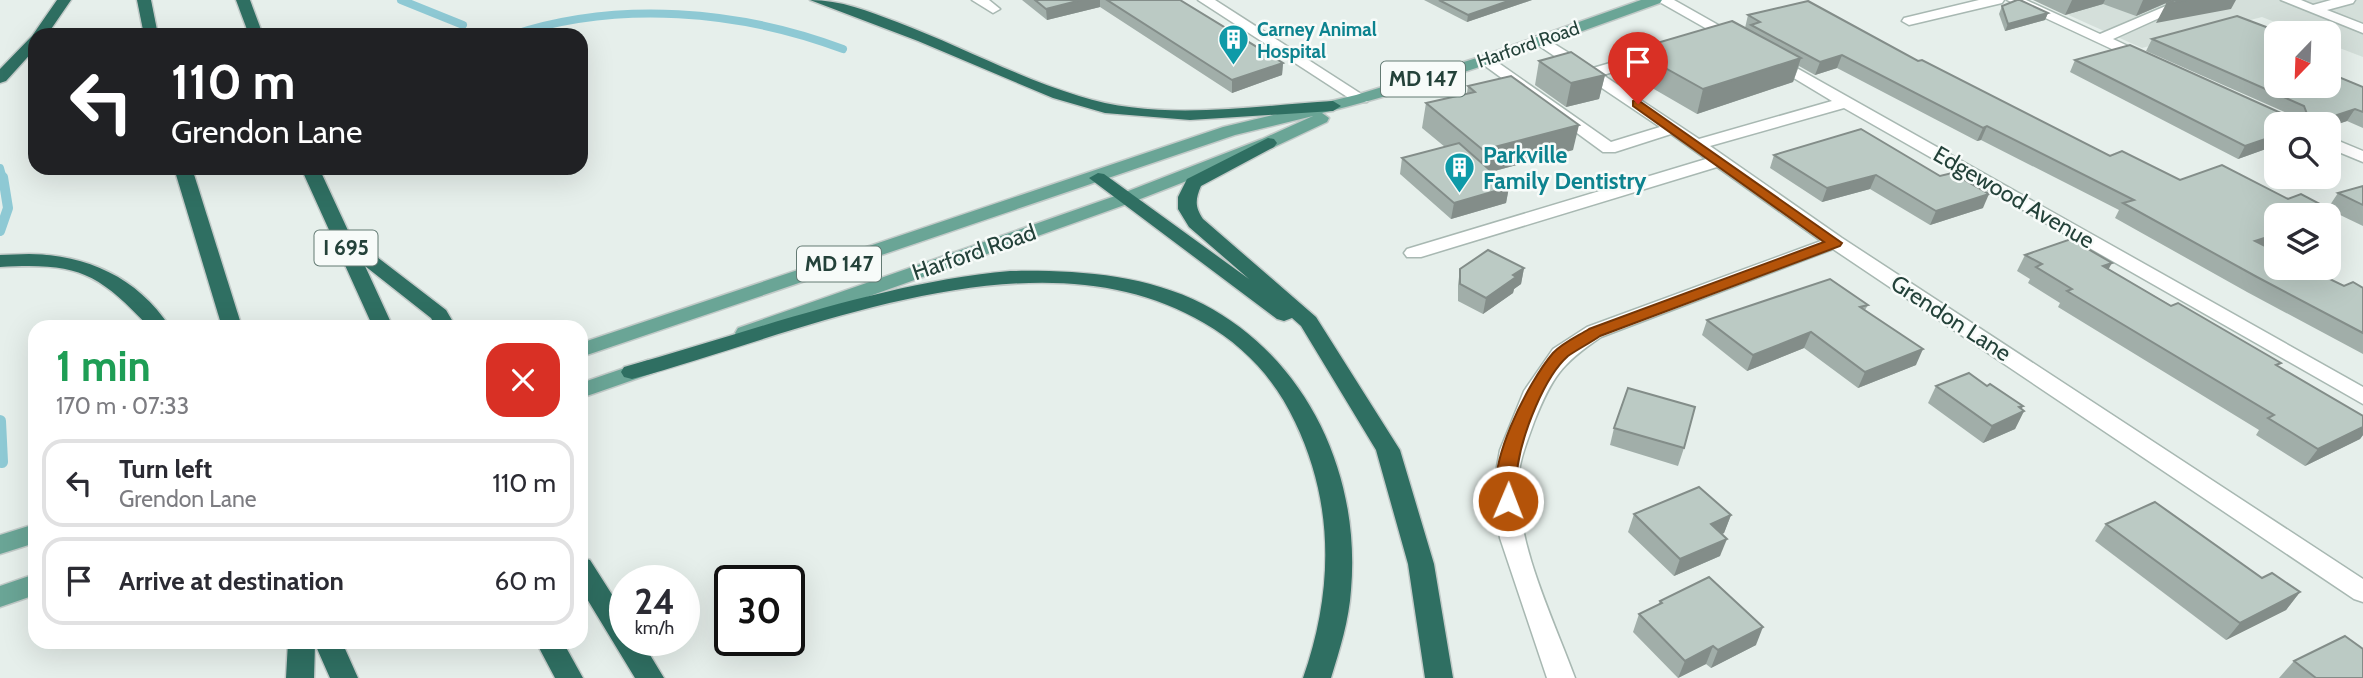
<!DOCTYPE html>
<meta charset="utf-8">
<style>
body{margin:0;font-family:Cabin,sans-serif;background:#f2f2f3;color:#2b2b33;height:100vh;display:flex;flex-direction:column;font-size:26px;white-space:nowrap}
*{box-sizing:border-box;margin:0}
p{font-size:23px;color:#7c7c81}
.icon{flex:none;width:38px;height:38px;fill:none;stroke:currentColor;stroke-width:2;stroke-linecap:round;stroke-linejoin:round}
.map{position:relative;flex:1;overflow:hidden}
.side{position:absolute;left:28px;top:320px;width:560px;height:329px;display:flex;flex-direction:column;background:#fff;border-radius:21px;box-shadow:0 7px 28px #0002}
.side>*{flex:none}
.top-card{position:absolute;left:28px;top:28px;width:560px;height:147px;border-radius:21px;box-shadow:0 7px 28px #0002;background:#202124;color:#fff;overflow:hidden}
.needle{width:46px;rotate:203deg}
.controls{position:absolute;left:2264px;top:21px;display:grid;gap:14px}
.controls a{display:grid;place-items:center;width:77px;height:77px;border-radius:14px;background:#fff;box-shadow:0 7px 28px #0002;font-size:35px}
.speed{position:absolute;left:609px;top:565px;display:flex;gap:14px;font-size:35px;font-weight:700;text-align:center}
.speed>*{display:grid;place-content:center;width:91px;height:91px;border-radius:50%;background:#fff;box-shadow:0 7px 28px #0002;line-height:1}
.speed small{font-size:18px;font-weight:400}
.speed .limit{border:4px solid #111;border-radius:10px;background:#fff;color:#111}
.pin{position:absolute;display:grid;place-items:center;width:60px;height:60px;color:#fff;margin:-72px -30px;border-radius:50% 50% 50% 0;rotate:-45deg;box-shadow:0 0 7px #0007}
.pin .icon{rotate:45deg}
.me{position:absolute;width:77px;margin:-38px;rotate:1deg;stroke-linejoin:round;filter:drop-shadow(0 0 5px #0008)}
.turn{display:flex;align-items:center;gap:24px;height:147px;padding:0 28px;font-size:32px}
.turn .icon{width:91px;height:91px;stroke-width:2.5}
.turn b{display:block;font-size:49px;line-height:60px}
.round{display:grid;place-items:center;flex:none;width:74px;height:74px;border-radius:21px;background:#f2f2f3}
.head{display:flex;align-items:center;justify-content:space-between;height:119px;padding:0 28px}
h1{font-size:42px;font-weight:800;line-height:52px;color:#1e9e55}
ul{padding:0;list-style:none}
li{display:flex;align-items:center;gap:21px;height:88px;margin:0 14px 10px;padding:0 14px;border:4px solid #e1e1e2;border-radius:21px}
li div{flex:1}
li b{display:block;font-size:26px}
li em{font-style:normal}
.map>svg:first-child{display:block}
</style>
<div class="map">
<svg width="2363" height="678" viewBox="0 0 2363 678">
<rect width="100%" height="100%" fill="#e6efeb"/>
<!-- built -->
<path fill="#d4dfda" d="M2035,0H2363V57L2329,44V33H2303L2262,17L2142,48Z"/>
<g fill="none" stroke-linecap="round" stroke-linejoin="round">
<!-- stream-far2 -->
<g stroke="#8ec9d4" stroke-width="8">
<path d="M401,0L463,25"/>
<path d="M512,35C618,0 739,10 843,49"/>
<path d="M0,168L3,179"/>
</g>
<!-- stream-far1 -->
<path stroke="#8ec9d4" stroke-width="10" d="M0,231L8,208L3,177"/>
<!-- stream -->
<path stroke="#8ec9d4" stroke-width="12" d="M0,421L2,462"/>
<defs>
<g id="minor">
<path d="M972,0H989L1000,9L993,13Z"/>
<path d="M1198,0H1215L1369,99L1367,102H1355Z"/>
<path d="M1656,0H1674L1743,39L1735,44L1730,42Z"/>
<path d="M1979,0H2004L2002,3L1909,25L1902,21L1904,18Z"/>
<path d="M2007,0H2026L2100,34L2180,0H2199L2113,39L2149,56L2152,59L2144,64Z"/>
<path d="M2281,0H2301L2313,5L2331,0H2355L2353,3L2327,10L2363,24V33Z"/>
<path d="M1540,35L1593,68L1658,49L1663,51L1666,54L1663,57L1603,75L1699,139L1832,101L1764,60L1767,57H1777L2363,387V404L1844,108L1710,146L1842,238L2363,579V602L2354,599L1833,249L1601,337C1561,364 1552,377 1534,422C1527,442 1518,463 1518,484C1518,548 1553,618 1575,678H1547L1500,538L1494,483L1500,450L1524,391L1553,349L1587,327L1821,241L1717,167L1421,257H1407L1404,253L1407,249L1706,159L1671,134L1615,152H1603L1477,60L1480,57H1490L1611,142L1660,127L1535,43L1532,40L1535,37Z"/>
<path d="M2329,137L2363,151V162L2329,148Z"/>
</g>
<g id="major">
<path d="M1641,0H1662L1660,3C1549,43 1437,85 1322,113L1329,118L1327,122L1274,147L1130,203L752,338H738L735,333L738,328L1118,195L1262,139L1313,116L1235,135L581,357V343L1223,127L1356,95L1480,57Z"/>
<path d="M648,360L656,362L659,367L656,372L581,398V383Z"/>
<path d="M35,524V543L0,554V535Z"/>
<path d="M35,574V595L0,607V586Z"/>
</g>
<g id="highway">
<path d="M57,0H71L47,35H35V49L6,81L0,83V69L32,36Z"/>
<path d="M137,0H151L158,35H144Z"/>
<path d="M236,0H250L263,35H249Z"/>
<path d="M810,0C841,0 868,11 897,22C958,45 1017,77 1079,96C1160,122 1250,106 1333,101L1341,106L1333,111L1190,120L1105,113L1053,98L918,41Z"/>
<path d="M1268,138L1274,139L1277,143L1274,147L1201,186C1195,200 1195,207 1203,219L1316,317L1400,450L1434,564L1453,678H1425L1408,564L1376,450L1301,326L1292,318L1284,321L1277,319L1089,178L1098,173L1104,174L1249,279L1189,227L1178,209V197L1187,179Z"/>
<path d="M174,168H192L242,327H222Z"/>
<path d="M301,168H319L351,237L446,310L456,327H436L431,318L365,266L393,327H373Z"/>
<path d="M29,254C87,255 137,277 170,327H149C96,271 77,263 0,267V255Z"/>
<path d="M1010,271C1075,270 1144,274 1203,304C1307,358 1361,474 1351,590C1349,620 1340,649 1331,678H1303C1333,593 1335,505 1295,422C1275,379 1244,346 1204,323C1037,224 802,333 632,379L624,377L621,372L624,367C751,332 878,283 1010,271Z"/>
<path d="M581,557L590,560L625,615V640H641L664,678H635L581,589Z"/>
<path d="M288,642H342L358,678H330L315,644L314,678H286Z"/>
<path d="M536,642H563L583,678H555Z"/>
</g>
</defs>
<!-- minor casing -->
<use href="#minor" stroke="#a8b8b2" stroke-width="3"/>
<!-- major casing -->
<use href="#major" stroke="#c2cac8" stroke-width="3"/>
<!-- highway casing -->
<use href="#highway" stroke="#c2cac8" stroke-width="3"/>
<!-- minor -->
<use href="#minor" fill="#fff" fill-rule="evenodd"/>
<!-- major -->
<use href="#major" fill="#6aa596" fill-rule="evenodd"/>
<!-- highway -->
<use href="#highway" fill="#2f6f62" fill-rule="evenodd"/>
</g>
<!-- wall -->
<g fill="#a1aea9">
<path d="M1022,0H1180L1283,63L1282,75L1232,93L1100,7L1047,20Z"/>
<path d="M1424,0H1532L1467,22Z"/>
<path d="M2033,0H2173L2136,16L2103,4L2065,15Z"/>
<path d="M2002,6L2048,13L2045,20L2005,31L1999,14Z"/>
<path d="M1748,15L1918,61L2110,156L2180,180L2288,199L2328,208L2338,193L2363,186V226L2338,214L2277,215V245L2269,248L2344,286L2363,288V354L2247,292L2115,218L2119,210L1981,140L1977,141L1837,68L1815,75L1799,66L1793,82L1697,114L1628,74L1633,50L1745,28Z"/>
<path d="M2152,39L2277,86L2363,87V128L2347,121L2329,127V124H2277V145L2238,159L2070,72L2075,60L2283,114H2289L2146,51Z"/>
<path d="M1539,61L1605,75L1599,99L1566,107L1535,85Z"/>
<path d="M1468,86L1573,150L1491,172L1509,187L1506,203L1451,219L1400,174L1402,158L1445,147L1422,128L1426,103L1467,93Z"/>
<path d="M1861,129L1983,208L1930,225L1870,189L1822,202L1770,168L1774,155Z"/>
<path d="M2025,255L2108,269L2363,416V435L2360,439L2305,466L2256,435L2259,430L2058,307L2060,303L2028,283L2030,279L2017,271Z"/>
<path d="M1524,268L1521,284L1514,289L1513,293L1483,314L1458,301V285L1460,269Z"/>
<path d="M1868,305L1865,310L1916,365L1858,388L1804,348L1747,371L1702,335L1707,320Z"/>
<path d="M1936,386L2021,409L2024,411L2015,429L1983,443L1928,403Z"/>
<path d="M1614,428L1684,448L1678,466L1610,445Z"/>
<path d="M1634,514L1731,515L1724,533L1722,534L1720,556L1674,576L1628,532Z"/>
<path d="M2106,524L2262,578L2300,592L2286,610L2226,640L2095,541Z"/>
<path d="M1660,601L1756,645L1711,668L1706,664L1678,678L1633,632L1639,614L1658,605Z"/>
<path d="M2294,661L2363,678H2279Z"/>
</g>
<!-- shaded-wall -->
<g fill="#838d89">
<path d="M1081,0H1100V7L1047,20L1046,9Z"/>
<path d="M1511,0H1532L1467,22L1468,15Z"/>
<path d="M2072,0H2105L2103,4L2065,15Z"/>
<path d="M2143,0H2173L2136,16Z"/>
<path d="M2186,0H2236L2231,9L2156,23L2166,4Z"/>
<path d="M2048,13L2045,20L2005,31L2008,24Z"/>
<path d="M2277,47V56L2268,49Z"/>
<path d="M1842,55L1837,68L1815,75L1820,62Z"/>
<path d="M1801,58L1793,82L1697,114L1703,89Z"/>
<path d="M1283,63L1282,75L1232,93V80Z"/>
<path d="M1605,75L1599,99L1566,107L1571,83Z"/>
<path d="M2355,109L2347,121L2329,127V124H2310Z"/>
<path d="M1579,125L1573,150L1479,175L1483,150Z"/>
<path d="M1987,126L1981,140L1977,141L1983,128Z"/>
<path d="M2277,135V145L2238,159L2245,146Z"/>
<path d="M1876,175L1870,189L1822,202L1827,188Z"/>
<path d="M1509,187L1506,203L1451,219L1454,203Z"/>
<path d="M1989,194L1983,208L1930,225L1936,211Z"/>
<path d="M2339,214L2329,228V217Z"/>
<path d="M2277,234V245L2245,255L2255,241Z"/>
<path d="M2112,263L2103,279V266Z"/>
<path d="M1524,268L1521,284L1514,289L1513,293L1483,314L1486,298L1513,275Z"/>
<path d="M1811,332L1804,348L1747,371L1753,355Z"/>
<path d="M1923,349L1916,365L1858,388L1865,372Z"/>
<path d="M2023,406L2019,414L2024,411L2015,429L1983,443L1992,426L2019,407Z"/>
<path d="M2363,427V435L2360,439L2305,466L2318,449Z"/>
<path d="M1731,515L1724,533L1705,542L1711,524Z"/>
<path d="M1727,539L1720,556L1674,576L1680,559Z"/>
<path d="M2300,592L2286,610L2226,640L2240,623Z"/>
<path d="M1763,627L1756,645L1711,668L1718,650Z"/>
<path d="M1713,646L1706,664L1678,678L1685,661Z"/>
</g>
<!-- building -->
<g fill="#bbcac4" stroke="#838d89" stroke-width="2">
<path d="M1035,0H1081L1046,9Z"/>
<path d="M1107,0H1180L1283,63L1232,80Z"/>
<path d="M1439,0H1511L1468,15Z"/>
<path d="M2017,0H2020L2048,13L2008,24L2002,6Z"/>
<path d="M2174,0H2186L2166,4Z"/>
<path d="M1808,1L1918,61L1922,60L2110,156L2122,151L2180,180L2222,165L2288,199L2301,194L2339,214L2329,217V215H2277V234L2255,241L2277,252V268H2307L2344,286L2353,282L2363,288V333L2257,277L2123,203L2134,200L1987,126L1983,128L1842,55L1820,62L1751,25L1760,22L1748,15Z"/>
<path d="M2237,16L2282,33H2277V47L2268,49L2277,53V86H2329V73L2363,87V112L2355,109L2310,124H2277V135L2245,146L2075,60L2130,45L2283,114H2307L2304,106L2152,39Z"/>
<path d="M1732,21L1801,58L1703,89L1633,50Z"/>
<path d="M1571,52L1605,75L1571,83L1539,61Z"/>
<path d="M1511,76L1579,125L1483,150L1426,103L1475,92L1468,86Z"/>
<path d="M1861,129L1940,176L1952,173L1989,194L1936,211L1876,175L1827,188L1774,155Z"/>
<path d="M1459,143L1509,187L1454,203L1402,158Z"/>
<path d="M2363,186V205L2338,193Z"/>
<path d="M2071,239L2112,263L2103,266L2171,306L2178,303L2281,363L2276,365L2363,416V427L2318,449L2268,418L2274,415L2067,291L2072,289L2036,267L2042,264L2025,255Z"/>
<path d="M1488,250L1524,268L1513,275L1516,277L1486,298L1460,284V269Z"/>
<path d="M1830,279L1868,305L1860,307L1923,349L1865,372L1811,332L1753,355L1707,320Z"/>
<path d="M1969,373L1987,386L1990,384L2023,406L2019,407L2024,411L1992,426L1936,386Z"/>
<path d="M1628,388L1695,407L1684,448L1614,428Z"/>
<path d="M1699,487L1731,515L1711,524L1727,539L1680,559L1634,514Z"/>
<path d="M2155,502L2262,578L2272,573L2300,592L2240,623L2106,524Z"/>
<path d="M1709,577L1763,627L1718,650L1713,646L1685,661L1639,614L1662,603L1660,601Z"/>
<path d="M2345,636L2363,649V678H2316L2294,661Z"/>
</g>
<!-- route -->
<path fill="#b45309" stroke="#753606" stroke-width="2" d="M1638,100L1842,243L1840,246L1600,336C1590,343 1578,349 1568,356C1544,377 1523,433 1518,464C1516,475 1519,498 1514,506H1501C1481,471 1529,381 1553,353C1562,343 1578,336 1589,329L1824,242L1633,106V101Z"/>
<!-- icons -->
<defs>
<symbol id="building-pin" viewBox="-11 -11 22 30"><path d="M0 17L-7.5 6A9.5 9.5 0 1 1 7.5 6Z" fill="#0f9aa8" stroke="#f7fbf9"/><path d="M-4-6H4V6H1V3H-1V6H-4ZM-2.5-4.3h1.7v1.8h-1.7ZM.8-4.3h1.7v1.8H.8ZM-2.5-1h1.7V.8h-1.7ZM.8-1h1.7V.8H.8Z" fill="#fff"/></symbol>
</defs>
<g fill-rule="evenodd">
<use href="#building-pin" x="1216" y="22" width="35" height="47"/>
<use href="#building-pin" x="1442" y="150" width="35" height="47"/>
</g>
<g text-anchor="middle" stroke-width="5" stroke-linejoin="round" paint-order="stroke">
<!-- far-culture labels -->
<g font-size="19" font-weight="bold" fill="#0d838f" stroke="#f7fbf9" text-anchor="start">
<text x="1257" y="36">Carney Animal<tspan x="1257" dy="22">Hospital</tspan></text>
</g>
<!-- far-street labels -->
<g font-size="19" fill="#24423a" stroke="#f7fbf9">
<text transform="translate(1528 44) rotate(-19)" y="7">Harford Road</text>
</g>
<!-- shield labels -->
<g fill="#f7fbf9" stroke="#637a73" stroke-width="2">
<rect x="1381" y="61.5" width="84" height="35" rx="5"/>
<rect x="314.5" y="230.5" width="63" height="35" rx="5"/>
<rect x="797" y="246.5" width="84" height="35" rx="5"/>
</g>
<g font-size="21" font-weight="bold" fill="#24423a">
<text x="1423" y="86">MD 147</text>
<text x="346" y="255">I 695</text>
<text x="839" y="271">MD 147</text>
</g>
<!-- culture labels -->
<g font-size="23" font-weight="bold" fill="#0d838f" stroke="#f7fbf9" text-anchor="start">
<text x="1483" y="163">Parkville<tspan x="1483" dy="26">Family Dentistry</tspan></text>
</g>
<!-- street labels -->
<g font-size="23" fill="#24423a" stroke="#f7fbf9">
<text transform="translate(2014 197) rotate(30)" y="8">Edgewood Avenue</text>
<text transform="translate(974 252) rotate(-19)" y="8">Harford Road</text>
<text transform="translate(1951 318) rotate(33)" y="8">Grendon Lane</text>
</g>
</g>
</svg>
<div class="controls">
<a><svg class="needle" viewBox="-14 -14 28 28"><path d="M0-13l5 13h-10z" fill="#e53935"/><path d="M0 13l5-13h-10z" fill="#7c7c81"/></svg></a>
<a><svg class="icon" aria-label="search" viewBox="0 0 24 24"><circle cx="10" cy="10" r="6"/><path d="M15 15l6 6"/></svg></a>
<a><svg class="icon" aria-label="layers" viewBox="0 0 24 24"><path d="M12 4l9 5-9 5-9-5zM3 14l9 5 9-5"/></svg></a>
</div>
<div class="speed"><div>24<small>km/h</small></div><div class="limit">30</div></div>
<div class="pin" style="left:1638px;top:104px;background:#d93025"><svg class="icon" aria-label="arrive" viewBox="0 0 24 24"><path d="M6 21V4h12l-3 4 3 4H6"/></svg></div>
<svg class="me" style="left:1508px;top:501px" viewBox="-20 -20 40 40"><circle r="17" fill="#b45309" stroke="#fff" stroke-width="3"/><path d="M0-11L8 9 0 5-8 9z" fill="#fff"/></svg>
<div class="top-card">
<div class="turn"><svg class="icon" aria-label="left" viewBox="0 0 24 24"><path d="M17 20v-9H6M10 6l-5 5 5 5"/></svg><div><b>110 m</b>Grendon Lane</div></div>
</div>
<section class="side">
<div class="head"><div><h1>1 min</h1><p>170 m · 07:33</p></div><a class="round" style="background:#d93025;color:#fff"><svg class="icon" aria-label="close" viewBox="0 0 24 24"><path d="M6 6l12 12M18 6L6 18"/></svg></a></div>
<ul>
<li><svg class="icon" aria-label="left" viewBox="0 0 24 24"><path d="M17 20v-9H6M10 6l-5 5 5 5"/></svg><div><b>Turn left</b><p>Grendon Lane</p></div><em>110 m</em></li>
<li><svg class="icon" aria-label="arrive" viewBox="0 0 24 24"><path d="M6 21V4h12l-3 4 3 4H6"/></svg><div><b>Arrive at destination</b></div><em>60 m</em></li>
</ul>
</section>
</div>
